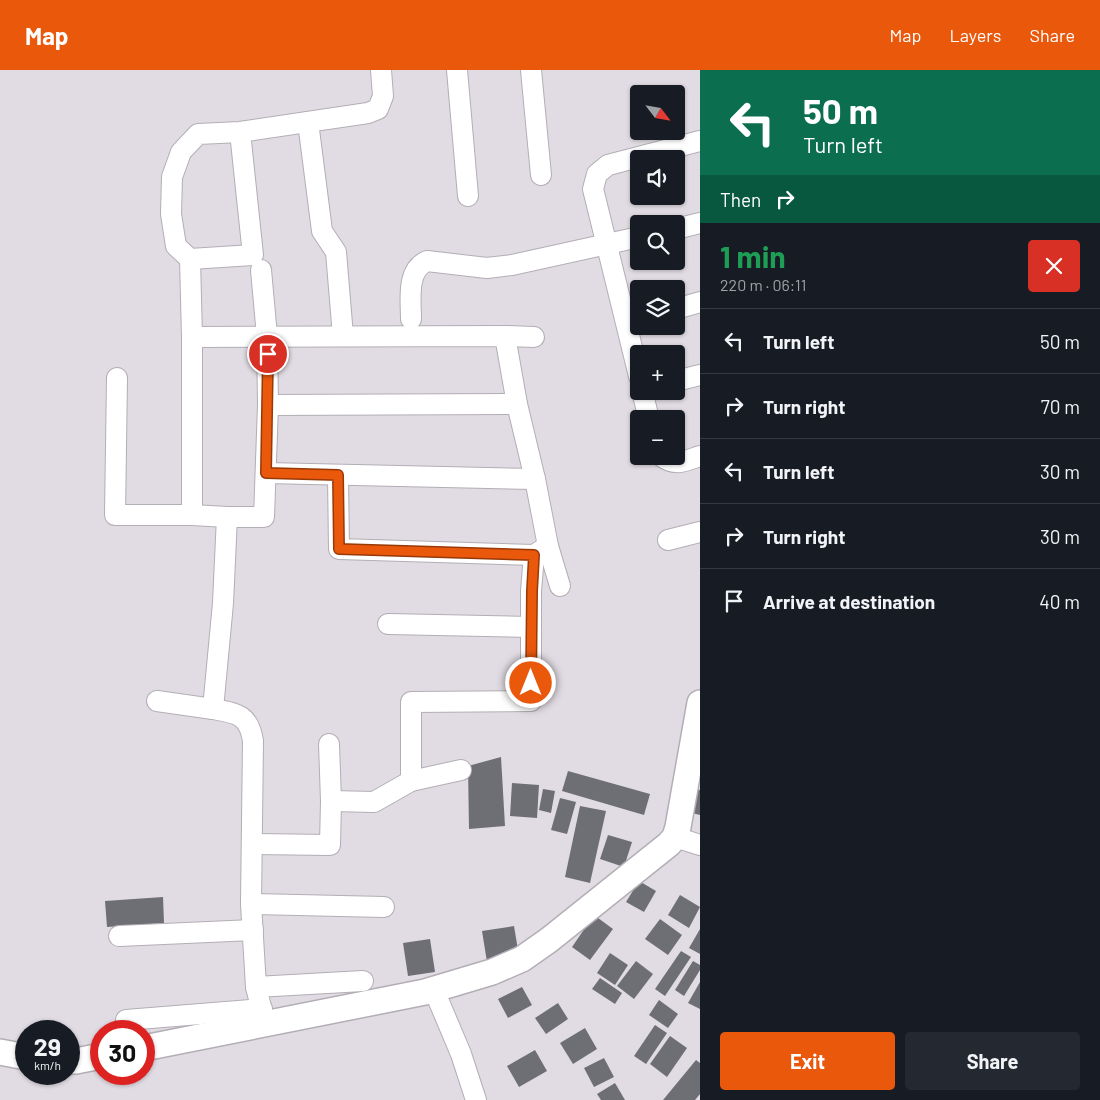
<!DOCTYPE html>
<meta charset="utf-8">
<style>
body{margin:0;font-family:Barlow,sans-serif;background:#242831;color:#f1f3f6;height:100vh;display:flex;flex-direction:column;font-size:19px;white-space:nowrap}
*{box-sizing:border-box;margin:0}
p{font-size:16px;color:#9ea1a6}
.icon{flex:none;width:28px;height:28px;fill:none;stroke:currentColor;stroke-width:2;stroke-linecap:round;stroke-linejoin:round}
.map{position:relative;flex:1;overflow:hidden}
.side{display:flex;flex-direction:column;background:#171b24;width:400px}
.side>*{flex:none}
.hud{background:#0b6e4f;color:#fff;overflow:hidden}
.needle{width:32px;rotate:121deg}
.buttons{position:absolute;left:630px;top:15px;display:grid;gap:10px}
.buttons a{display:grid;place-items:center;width:55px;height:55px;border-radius:5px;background:#171b24;box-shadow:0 1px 4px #0004;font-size:25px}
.speed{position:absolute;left:15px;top:950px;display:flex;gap:10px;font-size:25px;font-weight:700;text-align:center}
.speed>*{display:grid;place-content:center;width:65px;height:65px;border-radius:50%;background:#171b24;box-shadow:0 1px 4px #0004;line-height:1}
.speed small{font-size:12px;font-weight:400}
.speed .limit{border:8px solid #d22;background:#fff;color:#111}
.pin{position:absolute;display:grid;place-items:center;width:42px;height:42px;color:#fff;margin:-21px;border:2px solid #fff;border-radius:50%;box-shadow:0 1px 5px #0007}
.me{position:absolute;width:55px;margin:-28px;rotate:0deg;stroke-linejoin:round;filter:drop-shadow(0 0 4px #0008)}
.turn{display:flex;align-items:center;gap:18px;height:105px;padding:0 20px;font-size:22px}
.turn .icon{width:65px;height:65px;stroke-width:2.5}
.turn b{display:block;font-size:35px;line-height:42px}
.then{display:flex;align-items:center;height:48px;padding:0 20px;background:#0003;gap:10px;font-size:19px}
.round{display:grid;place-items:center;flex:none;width:52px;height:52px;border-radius:5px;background:#242831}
.headline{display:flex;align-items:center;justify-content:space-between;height:85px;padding:0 20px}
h1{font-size:30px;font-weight:700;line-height:38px;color:#1e9e55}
.cta{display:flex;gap:10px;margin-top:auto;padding:10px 20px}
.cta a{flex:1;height:58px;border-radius:5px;background:#ea580c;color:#fff;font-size:20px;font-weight:700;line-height:58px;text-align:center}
.cta a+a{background:#242831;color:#f1f3f6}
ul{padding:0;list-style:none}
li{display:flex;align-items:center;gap:15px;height:65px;padding:0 20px;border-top:1px solid #363941}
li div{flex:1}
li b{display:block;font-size:19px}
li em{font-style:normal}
header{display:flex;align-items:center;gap:30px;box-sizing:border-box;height:70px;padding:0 25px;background:#ea580c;color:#fff}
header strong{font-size:24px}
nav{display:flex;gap:28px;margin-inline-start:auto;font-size:18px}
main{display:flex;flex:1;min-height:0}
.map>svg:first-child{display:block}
</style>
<header>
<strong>Map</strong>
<nav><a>Map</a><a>Layers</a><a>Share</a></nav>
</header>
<main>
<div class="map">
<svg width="700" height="1030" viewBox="0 0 700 1030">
<rect width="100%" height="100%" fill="#e1dce3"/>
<!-- building -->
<g fill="#6e6f75">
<path d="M501,687L505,756L469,759L468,696Z"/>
<path d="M568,701L650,724L644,745L562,721Z"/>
<path d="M512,713L539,715L537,748L510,746Z"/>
<path d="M693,718L700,720V745L688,742Z"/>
<path d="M543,719L555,721L551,743L539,740Z"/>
<path d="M560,728L576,732L567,764L551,760Z"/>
<path d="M580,736L606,741L590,813L565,807Z"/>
<path d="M608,765L632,772L624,797L600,789Z"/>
<path d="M639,811L656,821L644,842L626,832Z"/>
<path d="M680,825L700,837L689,858L668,845Z"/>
<path d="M163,827L164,853L107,857L105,831Z"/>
<path d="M594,845L613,859L590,890L572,877Z"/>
<path d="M660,849L682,865L668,885L645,869Z"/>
<path d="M514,856L519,886L487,892L482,861Z"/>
<path d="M700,859V884L689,878Z"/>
<path d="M430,869L435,902L408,906L403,873Z"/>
<path d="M681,881L691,887L665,926L655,919Z"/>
<path d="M610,883L628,895L615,915L597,903Z"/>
<path d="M636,891L653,904L634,929L617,916Z"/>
<path d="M693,891L700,895V900L684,926L675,920Z"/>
<path d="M600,908L622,923L615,934L592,919Z"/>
<path d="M700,912V939L688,933Z"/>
<path d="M522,917L532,935L508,948L498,929Z"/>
<path d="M659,930L678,944L668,958L649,945Z"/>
<path d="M558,933L568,949L546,964L535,948Z"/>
<path d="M655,955L667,963L646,994L634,986Z"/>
<path d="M585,958L597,979L573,994L560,973Z"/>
<path d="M670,966L687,978L667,1007L650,994Z"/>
<path d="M535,980L547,1001L519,1017L507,996Z"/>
<path d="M604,988L614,1007L594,1017L584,998Z"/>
<path d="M696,990L700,993V1024L695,1030H663Z"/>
<path d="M615,1013L625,1030H601L597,1024Z"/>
</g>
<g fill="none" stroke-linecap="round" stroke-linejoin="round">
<defs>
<g id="minor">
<path d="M457,0L468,126"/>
<path d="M531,0L541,105"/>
<path d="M308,52L322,161L336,182L343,266"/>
<path d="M240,62L253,185L190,189L176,176L171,144L172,107L181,82L198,64L240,62L368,43L378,39L383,26L381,0"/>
<path d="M676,159L700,153"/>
<path d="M190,189L192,267"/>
<path d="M261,200L267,266L268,335L264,447H227L223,533L213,639C236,643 249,644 253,671L251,834L256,917L265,953"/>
<path d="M676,239L700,232"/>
<path d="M411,249C411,230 406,200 427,191L487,198L512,195L639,167"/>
<path d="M505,266L534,267"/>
<path d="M639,306L593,119L597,104L608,95L700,71"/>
<path d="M117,308L115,445H192L227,447"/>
<path d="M676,311L700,305"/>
<path d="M642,321L649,349"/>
<path d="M268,335L517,334"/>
<path d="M661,386C675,397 685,391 700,386"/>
<path d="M266,403L535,409"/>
<path d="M338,405L339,479L534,485"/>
<path d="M192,445V267L505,266L517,334L535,409L548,476L534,485L531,521V631L411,632V711L374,732L331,731"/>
<path d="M668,470L700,462"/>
<path d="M548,476L560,516"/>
<path d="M388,554L531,557"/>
<path d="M157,631L213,639"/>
<path d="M411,711L461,700"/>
<path d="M675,767L700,775"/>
<path d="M252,774L330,775L331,731L329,674"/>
<path d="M251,834L384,837"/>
<path d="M119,866L253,860"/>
<path d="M256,917L363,911"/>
<path d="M434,920L461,984L476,1030"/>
<path d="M126,950L262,939"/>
</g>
<g id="tertiary">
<path d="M144,978L425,922L492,902L522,889L549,870L669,774L675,767L678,757L700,633"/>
<path d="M0,982L26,987"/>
<path d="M69,991H76L101,986"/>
</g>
</defs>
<!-- minor casing -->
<use href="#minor" stroke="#b3aeb5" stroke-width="22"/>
<!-- tertiary casing -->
<use href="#tertiary" stroke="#b3aeb5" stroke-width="28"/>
<!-- minor -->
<use href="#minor" stroke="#fff" stroke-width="20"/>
<!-- tertiary -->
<use href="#tertiary" stroke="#fff" stroke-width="25"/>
</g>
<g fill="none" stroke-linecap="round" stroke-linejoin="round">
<defs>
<path id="route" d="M268,284L266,403L338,405L339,479L534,485L532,521L531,613"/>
</defs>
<!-- route casing -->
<use href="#route" stroke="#983908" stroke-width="12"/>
<!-- route -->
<use href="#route" stroke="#ea580c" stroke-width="9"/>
</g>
</svg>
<div class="buttons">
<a><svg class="needle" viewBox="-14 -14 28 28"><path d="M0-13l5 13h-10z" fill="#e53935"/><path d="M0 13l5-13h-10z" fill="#9ea1a6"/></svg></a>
<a><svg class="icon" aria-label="sound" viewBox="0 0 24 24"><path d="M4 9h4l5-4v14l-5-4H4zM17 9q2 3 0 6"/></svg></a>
<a><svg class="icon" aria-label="search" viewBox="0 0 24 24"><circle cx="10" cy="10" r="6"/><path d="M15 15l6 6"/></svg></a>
<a><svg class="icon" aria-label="layers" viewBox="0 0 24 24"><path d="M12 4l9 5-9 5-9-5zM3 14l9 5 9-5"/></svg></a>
<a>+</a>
<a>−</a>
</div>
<div class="speed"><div>29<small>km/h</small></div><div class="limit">30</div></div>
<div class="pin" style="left:268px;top:284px;background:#d93025"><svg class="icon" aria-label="arrive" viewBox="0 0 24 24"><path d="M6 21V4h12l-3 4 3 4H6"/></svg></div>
<svg class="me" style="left:531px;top:613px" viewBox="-20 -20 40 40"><circle r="17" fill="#ea580c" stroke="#fff" stroke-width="3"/><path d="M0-11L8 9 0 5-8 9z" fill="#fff"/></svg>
</div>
<section class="side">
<div class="hud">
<div class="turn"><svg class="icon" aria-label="left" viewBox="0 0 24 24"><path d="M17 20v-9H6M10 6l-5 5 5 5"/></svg><div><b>50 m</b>Turn left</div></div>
<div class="then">Then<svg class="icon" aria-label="right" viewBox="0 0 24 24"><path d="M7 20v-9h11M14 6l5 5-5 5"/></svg></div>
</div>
<div class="headline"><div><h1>1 min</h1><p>220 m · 06:11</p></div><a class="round" style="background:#d93025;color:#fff"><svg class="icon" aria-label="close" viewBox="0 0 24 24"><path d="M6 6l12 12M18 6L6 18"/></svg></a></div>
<ul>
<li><svg class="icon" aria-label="left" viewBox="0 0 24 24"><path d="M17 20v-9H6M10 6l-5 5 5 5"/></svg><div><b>Turn left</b></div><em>50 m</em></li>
<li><svg class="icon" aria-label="right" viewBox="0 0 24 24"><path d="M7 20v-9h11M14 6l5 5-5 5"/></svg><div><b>Turn right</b></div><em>70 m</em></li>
<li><svg class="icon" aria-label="left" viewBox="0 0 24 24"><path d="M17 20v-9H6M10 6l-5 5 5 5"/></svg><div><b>Turn left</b></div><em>30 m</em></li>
<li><svg class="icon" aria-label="right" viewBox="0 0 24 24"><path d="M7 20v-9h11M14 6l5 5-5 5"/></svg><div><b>Turn right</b></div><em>30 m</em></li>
<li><svg class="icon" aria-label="arrive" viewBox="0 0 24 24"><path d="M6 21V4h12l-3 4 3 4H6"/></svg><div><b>Arrive at destination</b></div><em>40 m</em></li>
</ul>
<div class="cta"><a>Exit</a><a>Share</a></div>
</section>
</main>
